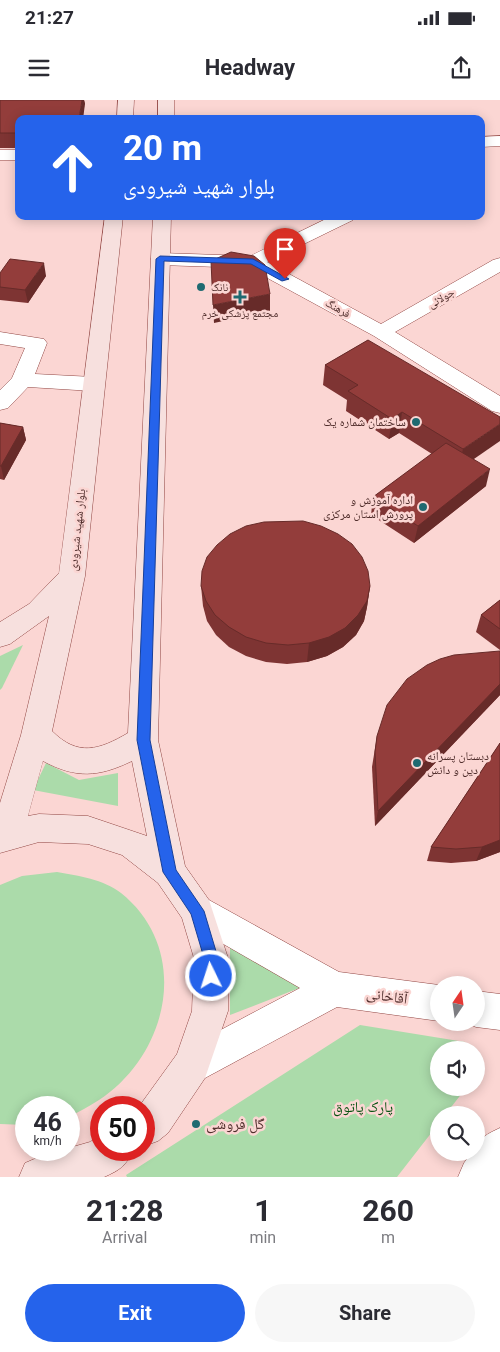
<!DOCTYPE html>
<meta charset="utf-8">
<style>
body{margin:0;font-family:Roboto,"Noto Naskh Arabic",sans-serif;background:#f7f7f7;color:#2b2b33;height:100vh;display:flex;flex-direction:column;font-size:19px;white-space:nowrap}
*{box-sizing:border-box;margin:0}
p{font-size:16px;color:#7c7c81}
.icon{flex:none;width:28px;height:28px;fill:none;stroke:currentColor;stroke-width:2;stroke-linecap:round;stroke-linejoin:round}
.map{position:relative;height:1077px;overflow:hidden}
.side{display:flex;flex-direction:column;background:#fff;flex:1}
.side>*{flex:none}
.banner{position:absolute;left:15px;top:15px;width:470px;height:105px;border-radius:10px;box-shadow:0 2px 12px #0003;background:#2563eb;color:#fff;overflow:hidden}
.needle{width:32px;rotate:13deg}
.buttons{position:absolute;left:430px;top:876px;display:grid;gap:10px}
.buttons a{display:grid;place-items:center;width:55px;height:55px;border-radius:50%;background:#fff;box-shadow:0 2px 12px #0003;font-size:25px}
.speed{position:absolute;left:15px;top:996px;display:flex;gap:10px;font-size:25px;font-weight:700;text-align:center}
.speed>*{display:grid;place-content:center;width:65px;height:65px;border-radius:50%;background:#fff;box-shadow:0 2px 12px #0003;line-height:1}
.speed small{font-size:12px;font-weight:400}
.speed .limit{border:8px solid #d22;background:#fff;color:#111}
.pin{position:absolute;display:grid;place-items:center;width:42px;height:42px;color:#fff;margin:-51px -21px;border-radius:50% 50% 50% 0;rotate:-45deg;box-shadow:0 0 5px #0007}
.pin .icon{rotate:45deg}
.me{position:absolute;width:55px;margin:-28px;rotate:356deg;stroke-linejoin:round;filter:drop-shadow(0 0 4px #0008)}
.turn{display:flex;align-items:center;gap:18px;height:105px;padding:0 25px;font-size:22px}
.turn .icon{width:65px;height:65px;stroke-width:2.5}
.turn b{display:block;font-size:35px;line-height:42px}
.eta{display:flex;justify-content:space-evenly;align-items:center;height:85px;text-align:center}
.eta b{font-size:30px;font-weight:700;line-height:35px}
.primary-button{display:flex;gap:10px;margin-top:auto;padding:10px 25px}
.primary-button a{flex:1;height:58px;border-radius:30px;background:#2563eb;color:#fff;font-size:20px;font-weight:700;line-height:58px;text-align:center}
.primary-button a+a{background:#f7f7f7;color:#2b2b33}
.status{display:flex;justify-content:space-between;align-items:center;height:35px;padding:0 25px;background:#fff;direction:ltr}
.status svg{height:14px;fill:currentColor}
header{display:flex;justify-content:space-between;align-items:center;height:65px;padding:0 25px;background:#fff;font-size:22px;font-weight:700}
.map>svg:first-child{display:block}
</style>
<div class="status"><b>21:27</b><svg viewBox="0 0 49 12"><path d="M0 12V9h3v3zM5 12V6h3v6zM10 12V3h3v9zM15 12V0h3v12zM26 1h20v11H26zM47 4h2v5h-2z"/></svg></div>
<header><svg class="icon" aria-label="menu" viewBox="0 0 24 24"><path d="M4 6h16M4 12h16M4 18h16"/></svg>Headway<svg class="icon" aria-label="share" viewBox="0 0 24 24"><path d="M12 15V3M7 8l5-5 5 5M5 13v7h14v-7"/></svg></header>
<div class="map">
<svg width="500" height="1077" viewBox="0 0 500 1077">
<rect width="100%" height="100%" fill="#fbd6d3"/>
<!-- green -->
<g fill="#abdbaa">
<path d="M23,545L2,588L0,590V556Z"/>
<path d="M46,663L79,680L118,673V706L33,690Z"/>
<path d="M57,772C79,776 103,779 121,793C192,850 169,954 99,1000C89,1006 80,1012 69,1016V1008H26V1025L0,1024V785L22,776Z"/>
<path d="M230,846L302,887L230,915Z"/>
<path d="M360,925L465,942L469,950H439V988H466L445,1015H439V1023L397,1077H127L126,1075Z"/>
</g>
<g fill="none" stroke-linecap="round" stroke-linejoin="round">
<defs>
<g id="minor">
<path d="M500,36V46L481,47V37Z"/>
<rect x="0" y="50" width="19" height="10"/>
<path d="M332,116H356L353,120L267,162L381,224L493,160L500,158V172L395,232L500,296V313L492,311L374,236L249,168L160,165L153,163L151,159L153,155L160,153L250,156Z"/>
<path d="M0,232L44,239L47,243L35,274L93,277L101,279L104,284L101,289L93,291L28,287L8,308L0,310V290L12,278L25,248L0,244Z"/>
<path d="M500,1028V1077H458L464,1063L472,1052H476C476,1039 489,1033 500,1028Z"/>
</g>
<g id="tertiary">
<path d="M197,795L209,800L339,872L439,885V921L337,907L205,978L192,984L179,978L173,965L179,952L300,888L185,822L180,811L185,800Z"/>
<path d="M476,891L500,894V930L476,927L465,922H476Z"/>
</g>
<g id="secondary">
<path d="M118,0H134L133,19H117Z"/>
<rect x="158" y="0" width="16" height="19"/>
<path d="M105,116H123L85,476L52,631C78,657 99,650 128,633L153,116H171L158,640L185,766L209,800L228,858V911L205,978L168,1033L158,1041L144,1046V1008H138L177,954L192,911L194,858L182,818L158,783L122,755L88,744L39,742L0,753V703L21,635L49,516L10,544L0,547V522L29,504L59,473ZM43,661C76,679 99,677 132,661L147,736L88,716L39,714L28,716Z"/>
<path d="M101,1035V1050H133C126,1066 120,1070 104,1077H19L25,1063L39,1057L69,1050V1048L90,1042Z"/>
</g>
</defs>
<!-- minor casing -->
<use href="#minor" stroke="#924744" stroke-width="1"/>
<!-- tertiary casing -->
<use href="#tertiary" stroke="#924744" stroke-width="1"/>
<!-- secondary casing -->
<use href="#secondary" stroke="#924744" stroke-width="1"/>
<!-- minor -->
<use href="#minor" fill="#fff" fill-rule="evenodd"/>
<!-- tertiary -->
<use href="#tertiary" fill="#fff" fill-rule="evenodd"/>
<!-- secondary -->
<use href="#secondary" fill="#f7e0de" fill-rule="evenodd"/>
</g>
<!-- wall -->
<g fill="#7e3433">
<path d="M0,0H84L85,4L19,19V48H0Z"/>
<path d="M0,173L46,176L28,203L0,200Z"/>
<path d="M368,240L474,359L486,386L414,443L371,415L373,397L432,354L399,333L389,339L346,311L347,300L323,285L325,265Z"/>
<path d="M0,323L23,327L26,340L4,380L0,379Z"/>
<path d="M201,486H370L367,507L364,521L356,535L343,547L327,556L307,562L287,564L266,562L246,556L229,547L216,535L207,521L203,506Z"/>
<path d="M500,500V550L476,532L481,515Z"/>
<path d="M500,551V595L375,726L372,667L377,636Z"/>
<path d="M500,643V752L476,761L451,763L427,761L431,747Z"/>
</g>
<!-- shaded-wall -->
<g fill="#672b29">
<path d="M82,0H84L85,4L83,19H79Z"/>
<path d="M44,163L46,176L28,203L25,190Z"/>
<path d="M270,194V211L214,223L213,205Z"/>
<path d="M402,312L399,333L389,339L392,319Z"/>
<path d="M500,324V341L458,370L463,349Z"/>
<path d="M23,327L26,340L4,380L1,366Z"/>
<path d="M490,369L486,386L414,443L418,426Z"/>
<path d="M370,486L367,507L364,521L356,535L343,547L327,556L307,562L309,543Z"/>
<path d="M500,584V595L375,726L378,711Z"/>
<path d="M500,740V752L476,761L482,747Z"/>
</g>
<!-- building -->
<g fill="#933d3b" stroke="#672b29">
<path d="M0,0H82L79,19H19V37H18L16,33H0Z"/>
<path d="M231,152L254,156L265,165L270,194L213,205L211,161Z"/>
<path d="M10,159L44,163L25,190L0,187V173Z"/>
<path d="M368,240L500,317V324L463,349L402,312L392,319L348,291L358,285L325,265Z"/>
<path d="M0,323L23,327L1,366H0Z"/>
<path d="M446,343L490,369L418,426L373,397Z"/>
<path d="M303,421L321,426L338,434L352,444L362,457L368,471L370,486L367,501L358,515L345,528L329,537L309,543L288,545L266,543L246,537L229,527L215,515L206,501L201,486L202,471L207,457L217,445L230,434L246,426L264,422Z"/>
<path d="M500,500V529L481,515Z"/>
<path d="M500,551V584L378,711L375,652L377,636L387,605L407,579L427,565L440,559L454,555Z"/>
<path d="M500,643V740L482,747L456,749L431,747Z"/>
</g>
<!-- route -->
<path fill="#2563eb" stroke="#184099" d="M160,156L253,159L289,179L282,181L251,164L164,161L150,640L176,770L204,811L218,858V876L216,881L211,883L206,881L203,876L204,858L191,814L163,772L137,640L156,159Z"/>
<!-- markers -->
<g fill="#1f6a71" stroke="#fbd6d3" stroke-width="2">
<circle cx="201" cy="187" r="5"/>
<path d="M237.5 189.5h5v5h5v5h-5v5h-5v-5h-5v-5h5z"/>
<circle cx="416" cy="322" r="5"/>
<circle cx="423" cy="407" r="5"/>
<circle cx="417" cy="663" r="5"/>
<circle cx="196" cy="1024" r="5"/>
</g>
<g text-anchor="middle" stroke-width="5" stroke-linejoin="round" paint-order="stroke">
<!-- far-poi labels -->
<g font-size="11" fill="#4f2d2b" stroke="#fbd6d3" text-anchor="start">
<text x="211" y="191">نانک</text>
<text x="240" y="217" text-anchor="middle">مجتمع پزشکی خرم</text>
</g>
<!-- far-street labels -->
<g font-size="11" fill="#4f2d2b" stroke="#fbd6d3">
<text transform="translate(441 198) rotate(-30)" y="4">جولائی</text>
<text transform="translate(338 208) rotate(29)" y="4">فرهنگ</text>
</g>
<!-- poi labels -->
<g font-size="12" fill="#4f2d2b" stroke="#fbd6d3" text-anchor="end">
<text x="406" y="326">ساختمان شماره یک</text>
<text x="413" y="404">اداره آموزش و<tspan x="413" dy="14">پرورش استان مرکزی</tspan></text>
<text x="427" y="660" text-anchor="start">دبستان پسرانه<tspan x="427" dy="14">دین و دانش</tspan></text>
</g>
<!-- street labels -->
<g font-size="12" fill="#4f2d2b" stroke="#fbd6d3">
<text transform="translate(77 430) rotate(-84)" y="4">بلوار شهید شیرودی</text>
</g>
<!-- near-street labels -->
<g font-size="15" fill="#4f2d2b" stroke="#fbd6d3">
<text transform="translate(387 896) rotate(8)" y="5">آقاخانی</text>
</g>
<!-- near-park labels -->
<g font-size="15" fill="#075210" stroke="#fbd6d3">
<text x="363" y="1012">پارک پاتوق</text>
</g>
<!-- near-poi labels -->
<g font-size="15" fill="#4f2d2b" stroke="#fbd6d3" text-anchor="start">
<text x="206" y="1029">گل فروشی</text>
</g>
</g>
</svg>
<div class="buttons">
<a><svg class="needle" viewBox="-14 -14 28 28"><path d="M0-13l5 13h-10z" fill="#e53935"/><path d="M0 13l5-13h-10z" fill="#7c7c81"/></svg></a>
<a><svg class="icon" aria-label="sound" viewBox="0 0 24 24"><path d="M4 9h4l5-4v14l-5-4H4zM17 9q2 3 0 6"/></svg></a>
<a><svg class="icon" aria-label="search" viewBox="0 0 24 24"><circle cx="10" cy="10" r="6"/><path d="M15 15l6 6"/></svg></a>
</div>
<div class="speed"><div>46<small>km/h</small></div><div class="limit">50</div></div>
<div class="pin" style="left:285px;top:179px;background:#d93025"><svg class="icon" aria-label="arrive" viewBox="0 0 24 24"><path d="M6 21V4h12l-3 4 3 4H6"/></svg></div>
<svg class="me" style="left:211px;top:876px" viewBox="-20 -20 40 40"><circle r="17" fill="#2563eb" stroke="#fff" stroke-width="3"/><path d="M0-11L8 9 0 5-8 9z" fill="#fff"/></svg>
<div class="banner">
<div class="turn"><svg class="icon" aria-label="ahead" viewBox="0 0 24 24"><path d="M12 20V5M6 11l6-6 6 6"/></svg><div><b>20 m</b>بلوار شهید شیرودی</div></div>
</div>
</div>
<section class="side">
<div class="eta">
<div><b>21:28</b><p>Arrival</p></div>
<div><b>1</b><p>min</p></div>
<div><b>260</b><p>m</p></div>
</div>
<div class="primary-button"><a>Exit</a><a>Share</a></div>
</section>
